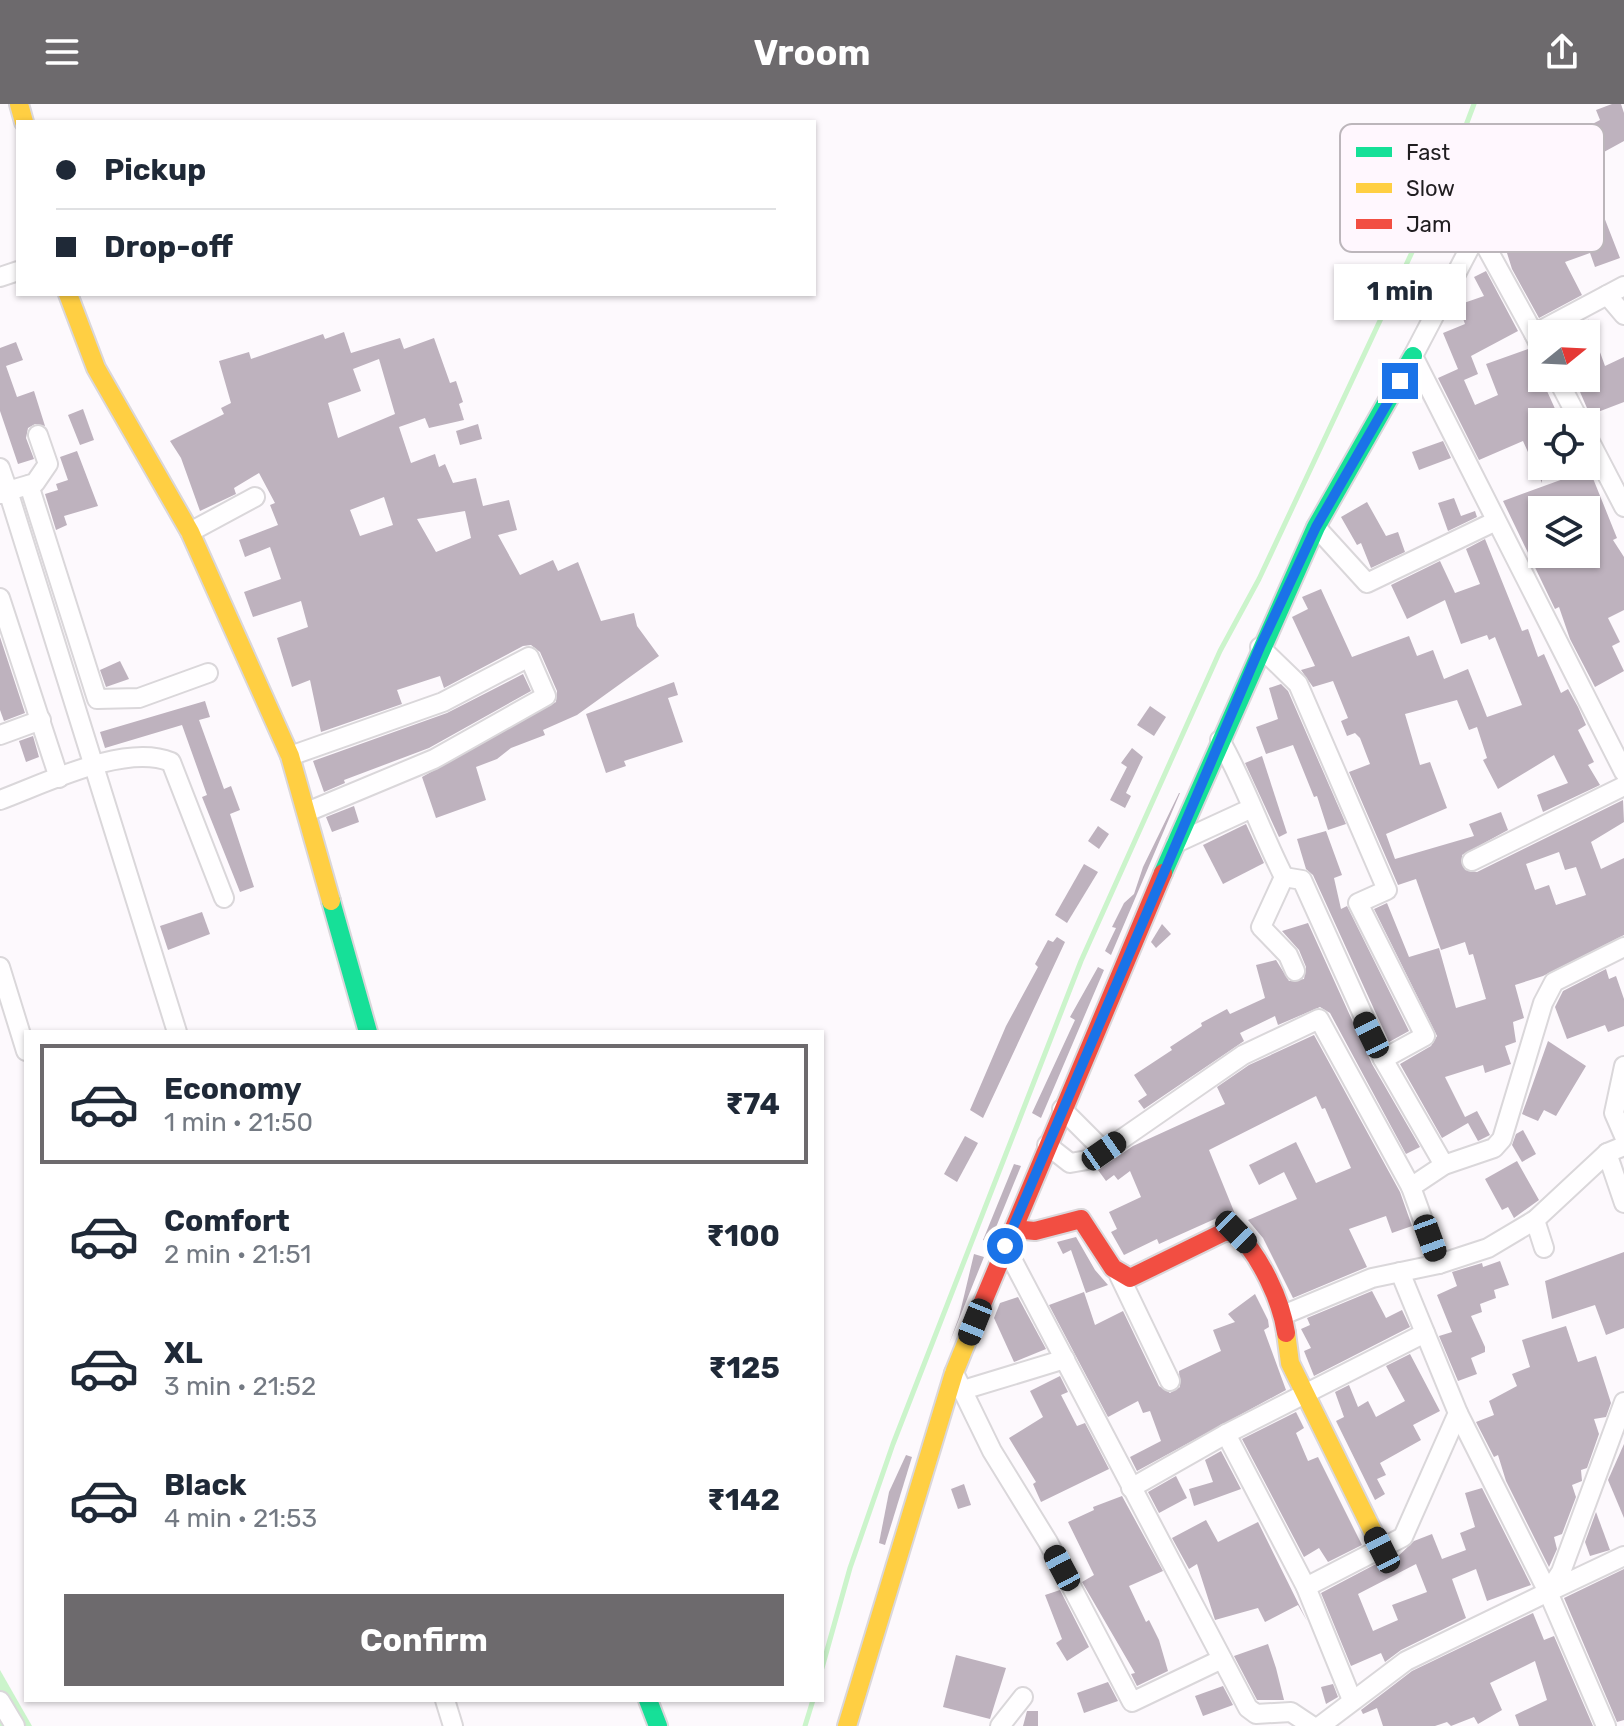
<!DOCTYPE html>
<meta charset="utf-8">
<style>
body{margin:0;font-family:Rubik,sans-serif;background:#f6f6f7;color:#1f2937;height:100vh;display:flex;flex-direction:column;font-size:30px;white-space:nowrap}
*{box-sizing:border-box;margin:0}
p{font-size:26px;color:#747a83}
.icon{flex:none;width:44px;height:44px;fill:none;stroke:currentColor;stroke-width:2;stroke-linecap:round;stroke-linejoin:round}
.map{position:relative;flex:1;overflow:hidden}
.panel{position:absolute;left:24px;top:926px;width:800px;height:672px;display:flex;flex-direction:column;background:#fff;border-radius:0px;box-shadow:0 2px 6px #0004}
.panel>*{flex:none}
.top-card{position:absolute;left:16px;top:16px;width:800px;height:176px;border-radius:0px;box-shadow:0 2px 6px #0004;display:grid;align-content:center;height:176px;padding:0 40px;background:#fff}
.needle{width:52px;rotate:72deg}
.controls{position:absolute;left:1528px;top:216px;display:grid;gap:16px}
.controls a{display:grid;place-items:center;width:72px;height:72px;border-radius:0px;background:#fff;box-shadow:0 2px 6px #0004;font-size:40px}
.end{position:absolute;width:36px;height:36px;margin:-18px;border:10px solid #1a73e8;background:#fff;box-shadow:0 0 0 4px #fff}
.from{border-radius:50%}
.bubble{position:absolute;height:56px;border-radius:0px;background:#fff;box-shadow:0 2px 6px #0004;font-size:26px;font-weight:700;line-height:56px;text-align:center}
.car{position:absolute;width:24px;height:48px;margin:-24px -12px;border-radius:10px;box-shadow:0 0 6px 2px #0007;background:linear-gradient(#222 24%,#8ab4d8 0 40%,#222 0 76%,#8ab4d8 0 86%,#222 0)}
.top-card b{display:flex;align-items:center;gap:28px;height:76px;font-size:30px}
.top-card b+b{border-top:2px solid #e0e1e3}
.top-card i{width:20px;height:20px;background:#1f2937}
ul{padding:14px 0 0;list-style:none}
li{display:flex;align-items:center;gap:24px;height:120px;margin:0 16px 12px;padding:0 24px;border:4px solid transparent;border-radius:0px}
li div{flex:1}
li b{display:block;font-size:30px}
li em{font-style:normal;font-weight:700}
li.active{border-color:#6d6a6d}
li>.icon{width:72px;height:72px;stroke-width:1.5}
.action{display:flex;gap:16px;margin-top:auto;padding:16px 40px}
.action a{flex:1;height:92px;border-radius:0px;background:#6d6a6d;color:#fff;font-size:32px;font-weight:700;line-height:92px;text-align:center}
header{display:flex;justify-content:space-between;align-items:center;height:104px;padding:0 40px;background:#6d6a6d;color:#fff;font-size:36px;font-weight:700}
.map>svg:first-child{display:block}
.water{fill:#cbf4cb}
.lines{fill:none;stroke-linecap:round;stroke-linejoin:round}
.stream{stroke:#cbf4cb;stroke-width:5}
.building{fill:#beb2be;fill-rule:evenodd}
.street-casing{stroke:#dad7da;stroke-width:22}
.fast-casing{stroke:#dad7da;stroke-width:22}
.slow-casing{stroke:#dad7da;stroke-width:22}
.jam-casing{stroke:#dad7da;stroke-width:22}
.street{stroke:#fffeff;stroke-width:18}
.fast{stroke:#16e098;stroke-width:18}
.slow{stroke:#ffcf43;stroke-width:18}
.jam{stroke:#f24e42;stroke-width:18}
.route{stroke:#1a73e8;stroke-width:10}
.key{fill:#fff7fe;stroke:#bcb6bb;stroke-width:2}
.key-label{font-size:22px;fill:#201d20}
</style>
<header><svg class="icon" aria-label="menu" viewBox="0 0 24 24"><path d="M4 6h16M4 12h16M4 18h16"/></svg>Vroom<svg class="icon" aria-label="share" viewBox="0 0 24 24"><path d="M12 15V3M7 8l5-5 5 5M5 13v7h14v-7"/></svg></header>
<div class="map">
<svg width="1624" height="1622" viewBox="0 0 1624 1622">
<rect width="100%" height="100%" fill="#fdf9fd"/>
<!-- water -->
<polygon class="water" points="0,1566 32,1622 0,1622"/>
<g class="lines">
<!-- stream -->
<g class="stream">
<polyline points="822,1564 850,1464 893,1340 1081,857 1220,547 1259,475 1443,82 1474,0"/>
<polyline points="805,1622 813,1596"/>
</g>
</g>
<!-- building -->
<g class="building">
<polygon points="1612,0 1621,0 1624,9 1624,37 1593,54 1579,27 1600,16 1596,6"/>
<polygon points="1597,95 1620,154 1595,163 1590,149 1565,158 1582,191 1539,214 1512,165 1502,133"/>
<polygon points="1486,167 1518,227 1471,252 1478,270 1464,276 1475,301 1498,291 1486,260 1528,245 1561,318 1548,318 1542,307 1542,379 1523,337 1479,356 1438,274 1458,265 1443,229 1465,220 1458,201 1484,192 1474,173"/>
<polygon points="1588,215 1605,262 1624,253 1624,298 1590,311 1574,274 1586,274"/>
<path d="M344,228L351,249L400,234L404,245L434,234L450,279L456,277L463,298L459,300L464,316L429,324L425,314L399,323L411,359L435,350L439,363L445,360L453,379L476,374L483,402L509,396L517,426L498,431L520,471L553,456L558,467L578,458L601,517L634,509L637,522L659,552L577,611L543,626L545,631L511,644L497,655L476,663L486,696L436,714L422,673L556,598L557,587L540,548L531,541L523,542L444,584L440,572L397,586L402,600L321,628L310,576L292,583L277,534L308,523L301,497L253,513L244,488L281,475L270,443L245,453L239,436L278,421L270,401L275,399L259,369L234,384L236,390L200,407L181,354L170,337L224,310L221,304L231,299L219,257L249,248L251,255L323,230L325,235ZM379,255L395,310L338,334L328,299L361,287L353,265ZM384,393L393,421L360,432L350,406ZM465,407L471,434L436,448L417,415Z"/>
<polygon points="16,238 23,256 6,262 17,293 34,287 45,322 35,320 28,324 26,334 34,355 18,360 0,307 0,244"/>
<polygon points="83,305 94,336 80,341 68,311"/>
<polygon points="478,320 482,335 460,341 456,327"/>
<polygon points="1443,337 1451,354 1419,366 1412,348"/>
<polygon points="77,347 98,402 64,412 67,421 56,426 45,390 58,386 56,380 68,376 60,353"/>
<path d="M1572,362H1588L1617,434L1613,436L1624,453V506L1608,514L1620,538L1612,542L1624,567L1595,583L1570,535L1559,503L1555,505L1503,397L1577,370ZM1542,406H1586V450H1542Z"/>
<polygon points="1454,394 1461,412 1475,407 1477,413 1448,427 1438,399"/>
<polygon points="1367,398 1386,432 1398,428 1405,448 1371,464 1361,439 1357,441 1341,413"/>
<path d="M1485,435L1522,527L1528,525L1538,553L1544,550L1561,589L1568,585L1578,603L1586,621L1578,626L1594,658L1588,661L1600,681L1543,708L1537,691L1568,679L1554,651L1498,685L1483,656L1487,654L1477,623L1469,626L1457,596L1405,610L1420,661L1430,658L1447,704L1386,730L1395,755L1474,732L1469,720L1501,708L1508,726L1462,751L1465,766L1477,768L1623,696L1624,718L1591,738L1601,765L1624,754V831L1543,872L1515,881L1524,914L1513,918L1516,938L1505,942L1511,960L1485,969L1483,961L1445,973L1465,1013L1477,1007L1490,1031L1478,1037L1468,1019L1442,1034L1400,960L1431,942L1437,932L1374,805L1387,799L1409,853L1439,844L1456,904L1486,895L1473,850L1469,851L1465,838L1441,846L1416,775L1398,781L1349,668L1370,660L1360,634L1355,629L1347,632L1341,617L1348,614L1333,577L1313,583L1301,566L1315,562L1292,513L1308,505L1302,493L1321,485L1352,553L1409,532L1417,552L1433,546L1444,575L1468,565L1487,613L1522,601L1495,533L1489,536L1487,531L1461,540L1445,496L1407,515L1391,481L1440,457L1455,489L1480,480L1466,445ZM1559,748L1565,766L1576,763L1586,791L1556,801L1549,781L1535,786L1526,760Z"/>
<polygon points="0,533 25,609 4,617 0,606"/>
<polygon points="120,557 129,575 106,583 100,566"/>
<polygon points="523,570 531,587 429,644 344,676 345,679 324,688 313,657 447,609"/>
<polygon points="674,578 678,591 668,594 683,638 624,657 626,662 606,669 586,610"/>
<polygon points="1281,580 1288,587 1346,720 1328,726 1317,692 1314,693 1293,641 1266,650 1256,623 1278,615 1269,584"/>
<polygon points="205,597 210,613 199,616 224,685 231,682 240,706 230,710 254,783 240,788 202,693 207,691 182,621 105,644 100,628"/>
<polygon points="1150,602 1166,613 1154,632 1137,621"/>
<polygon points="33,632 39,653 26,658 19,637"/>
<polygon points="1132,644 1143,653 1126,689 1131,692 1125,704 1110,696 1127,663 1121,659"/>
<polygon points="1262,652 1287,729 1279,733 1245,659"/>
<polygon points="1179,689 1180,689 1111,851 1105,847 1116,824 1112,823 1124,799 1134,790 1143,763"/>
<polygon points="354,702 359,718 332,728 326,713"/>
<polygon points="1246,720 1264,759 1223,780 1203,741"/>
<polygon points="1098,722 1109,730 1099,745 1088,737"/>
<polygon points="1326,727 1342,771 1334,774 1341,805 1347,802 1409,927 1389,938 1313,771 1306,765 1297,735"/>
<polygon points="1084,760 1098,768 1067,819 1055,811"/>
<polygon points="202,808 210,830 168,846 160,822"/>
<polygon points="1308,819 1372,960 1420,1043 1406,1050 1330,909 1320,903 1278,921 1275,912 1240,929 1244,937 1144,1005 1138,997 1147,991 1134,971 1172,946 1170,943 1202,922 1201,919 1227,905 1230,910 1265,894 1256,861 1276,856 1289,877 1304,875 1306,863 1299,846 1282,827"/>
<polygon points="1162,820 1171,830 1156,844 1151,838"/>
<polygon points="1057,833 1065,838 983,1014 970,1006 1006,922 1038,863 1035,860 1048,836 1053,838"/>
<polygon points="1098,863 1104,866 1041,1014 1032,1009 1075,916 1070,913"/>
<polygon points="1606,865 1609,875 1616,872 1624,895 1624,922 1608,928 1605,921 1567,935 1555,903 1563,887"/>
<polygon points="1314,931 1400,1088 1412,1122 1392,1129 1386,1112 1349,1125 1367,1163 1293,1194 1263,1134 1248,1116 1297,1095 1284,1068 1259,1081 1249,1061 1296,1038 1316,1079 1351,1064 1325,1004 1322,1005 1316,992 1209,1046 1235,1110 1217,1114 1159,1140 1157,1135 1124,1151 1111,1128 1117,1125 1109,1108 1141,1093 1130,1067 1118,1076 1114,1071 1106,1077 1098,1066 1133,1042 1225,1000 1217,983 1249,961"/>
<polygon points="1548,937 1586,962 1556,1012 1544,1006 1538,1017 1522,1010"/>
<polygon points="1523,1026 1536,1050 1522,1058 1512,1041 1516,1030"/>
<polygon points="965,1032 978,1039 957,1078 944,1070"/>
<polygon points="1517,1057 1539,1096 1514,1114 1508,1103 1502,1106 1485,1075"/>
<polygon points="1014,1060 1021,1062 990,1138 983,1136"/>
<polygon points="1076,1133 1095,1166 1108,1181 1086,1189 1071,1146 1063,1150 1057,1138"/>
<polygon points="1624,1148 1624,1224 1606,1231 1595,1201 1552,1215 1545,1177"/>
<polygon points="974,1150 984,1153 949,1240 959,1213"/>
<polygon points="1500,1157 1509,1181 1494,1186 1496,1194 1480,1200 1482,1208 1471,1212 1485,1243 1485,1248 1471,1254 1477,1270 1458,1277 1439,1232 1452,1228 1437,1191 1457,1182 1452,1168 1482,1159 1483,1163"/>
<polygon points="1372,1187 1386,1214 1402,1206 1410,1223 1314,1272 1304,1247 1311,1244 1301,1225 1310,1221 1307,1214"/>
<polygon points="1084,1188 1095,1221 1123,1207 1159,1282 1170,1289 1180,1283 1179,1267 1221,1247 1213,1226 1235,1218 1228,1210 1255,1190 1268,1216 1269,1223 1264,1226 1286,1286 1137,1367 1130,1353 1161,1337 1150,1307 1143,1309 1138,1297 1108,1313 1049,1201"/>
<polygon points="1018,1193 1046,1245 1014,1258 994,1214 1000,1199"/>
<polygon points="1566,1222 1578,1258 1596,1252 1611,1299 1606,1313 1594,1315 1599,1330 1587,1364 1581,1366 1582,1377 1572,1381 1576,1393 1562,1430 1554,1433 1557,1445 1549,1463 1506,1377 1498,1351 1494,1353 1476,1318 1494,1311 1489,1297 1517,1282 1512,1270 1530,1263 1522,1236"/>
<polygon points="1410,1250 1440,1307 1413,1321 1421,1336 1380,1359 1386,1371 1377,1375 1385,1390 1375,1396 1336,1317 1344,1313 1335,1288 1349,1281 1358,1303 1368,1297 1376,1313 1405,1297 1386,1262"/>
<polygon points="1060,1272 1068,1288 1061,1291 1077,1322 1085,1319 1109,1365 1041,1398 1033,1380 1036,1378 1009,1334 1043,1313 1030,1287"/>
<polygon points="1296,1308 1304,1324 1296,1329 1308,1357 1318,1353 1362,1441 1328,1458 1319,1444 1304,1453 1242,1335"/>
<polygon points="1624,1340 1624,1414 1608,1376"/>
<polygon points="1221,1347 1241,1385 1194,1402 1189,1385 1213,1378 1205,1356"/>
<polygon points="906,1351 912,1353 885,1441 879,1439 889,1388"/>
<polygon points="1176,1372 1187,1394 1159,1409 1148,1388"/>
<polygon points="964,1380 971,1401 958,1405 951,1385"/>
<path d="M1482,1384L1531,1481L1487,1497L1476,1465L1452,1475L1466,1514L1401,1546L1385,1558L1381,1549L1351,1562L1321,1489L1376,1460H1390L1414,1437L1432,1430L1442,1455L1466,1446L1460,1429L1475,1423L1465,1389ZM1416,1460L1427,1488L1392,1501L1398,1516L1373,1527L1358,1490Z"/>
<polygon points="1122,1392 1163,1467 1129,1482 1146,1518 1149,1516 1159,1536 1168,1567 1137,1582 1131,1570 1135,1569 1082,1478 1094,1471 1068,1418 1094,1406 1093,1403"/>
<polygon points="1596,1408 1610,1446 1590,1452 1585,1438"/>
<polygon points="1206,1416 1218,1438 1258,1418 1307,1517 1298,1501 1265,1518 1258,1504 1215,1516 1197,1460 1189,1465 1172,1434"/>
<polygon points="1624,1465 1624,1616 1617,1618 1564,1494"/>
<polygon points="1060,1486 1089,1543 1067,1557 1056,1539 1062,1535 1045,1491"/>
<polygon points="1533,1509 1544,1536 1554,1532 1593,1622 1519,1622 1515,1611 1547,1596 1535,1557 1490,1579 1502,1606 1478,1620 1474,1613 1451,1622 1447,1618 1435,1622 1383,1622 1377,1604 1363,1610 1361,1606 1412,1567"/>
<polygon points="1268,1540 1276,1564 1284,1596 1257,1596 1234,1552"/>
<polygon points="956,1551 1006,1564 990,1615 943,1603"/>
<polygon points="1108,1578 1118,1597 1084,1609 1077,1589"/>
<polygon points="1333,1580 1338,1593 1326,1600 1321,1583"/>
<polygon points="1223,1582 1233,1601 1203,1612 1195,1592"/>
<polygon points="1027,1607 1038,1607 1038,1622 1023,1622"/>
</g>
<g class="lines">
<!-- street casing -->
<g class="street-casing">
<g id="street">
<polyline points="1521,31 1478,128 1413,252 1624,668"/>
<polyline points="1478,128 1534,230"/>
<polyline points="0,173 18,167"/>
<polyline points="1607,191 1624,211"/>
<polyline points="1542,246 1534,230 1624,182"/>
<polyline points="1557,274 1580,318"/>
<polyline points="1586,330 1624,403"/>
<polyline points="0,364 8,387 35,379 48,360 38,331"/>
<polyline points="29,381 97,595 139,594 208,569"/>
<polyline points="0,390 8,387 177,928"/>
<polyline points="1316,423 1367,479 1496,417"/>
<polyline points="190,428 255,393"/>
<polyline points="0,494 59,674"/>
<polyline points="1260,543 1298,580 1387,786 1358,799 1425,932 1383,955"/>
<polyline points="0,631 41,616"/>
<path d="M1220,636C1245,680 1261,728 1284,773L1302,776L1383,955L1444,1061"/>
<polyline points="290,652 443,598 529,553 546,592 434,655 307,708"/>
<path d="M0,696C46,679 125,639 171,658L224,794"/>
<polyline points="1176,739 1252,704"/>
<polyline points="1472,757 1624,682"/>
<polyline points="1284,773 1261,823 1288,851 1295,867"/>
<polyline points="0,863 26,947"/>
<polyline points="1624,962 1614,1009 1624,1032"/>
<polyline points="1062,1005 1104,1047"/>
<polyline points="1047,1041 1070,1059 1093,1055 1243,951 1319,915 1411,1083 1439,1160"/>
<polyline points="1607,1049 1624,1099"/>
<polyline points="1411,1083 1444,1061 1494,1044 1502,1035 1543,899 1554,878 1624,843"/>
<polyline points="1535,1116 1544,1144"/>
<polyline points="1005,1142 1248,1604 1256,1610 1291,1608 1312,1622"/>
<polyline points="1119,1171 1170,1277"/>
<polyline points="1283,1211 1372,1174 1439,1160 1488,1144 1535,1116 1607,1049 1624,1042"/>
<polyline points="954,1269 992,1347 1048,1438 1132,1598 1222,1555"/>
<polyline points="963,1286 1065,1255"/>
<polyline points="1624,1298 1561,1468 1548,1488 1624,1452"/>
<polyline points="1458,1309 1548,1488"/>
<polyline points="1226,1330 1306,1483 1352,1596"/>
<polyline points="1131,1384 1226,1330 1425,1229"/>
<polyline points="1306,1483 1403,1433 1458,1309 1400,1168"/>
<polyline points="445,1596 453,1622"/>
<polyline points="0,1597 15,1622"/>
<polyline points="1000,1622 1023,1593"/>
<polyline points="1320,1622 1406,1557 1548,1488 1606,1622"/>
</g>
</g>
<!-- fast casing -->
<g class="fast-casing">
<g id="fast">
<polyline points="1163,769 1316,423 1413,252"/>
<polyline points="331,797 368,928"/>
<polyline points="648,1596 658,1622"/>
</g>
</g>
<!-- slow casing -->
<g class="slow-casing">
<g id="slow">
<polyline points="19,0 24,18"/>
<polyline points="68,190 96,264 190,428 290,652 331,797"/>
<polyline points="1286,1229 1290,1259 1382,1446"/>
<polyline points="847,1622 954,1269 977,1212"/>
</g>
</g>
<!-- jam casing -->
<g class="jam-casing">
<g id="jam">
<path d="M1014,1125L1035,1127L1081,1115L1113,1164L1130,1174L1224,1128H1236C1260,1152 1281,1195 1286,1229"/>
<polyline points="977,1212 1163,769"/>
</g>
</g>
<!-- street -->
<use href="#street" class="street"/>
<!-- fast -->
<use href="#fast" class="fast"/>
<!-- slow -->
<use href="#slow" class="slow"/>
<!-- jam -->
<use href="#jam" class="jam"/>
</g>
<g class="lines">
<!-- route -->
<polyline class="route" points="1005,1142 1260,543 1316,423 1400,277"/>
</g>
<!-- legend -->
<rect x="1340" y="20" width="264" height="128" rx="12" class="key"/>
<rect x="1356" y="43" width="36" height="10" fill="#16e098"/>
<rect x="1356" y="79" width="36" height="10" fill="#ffcf43"/>
<rect x="1356" y="115" width="36" height="10" fill="#f24e42"/>
<g class="key-label">
<text x="1406" y="56">Fast</text>
<text x="1406" y="92">Slow</text>
<text x="1406" y="128">Jam</text>
</g>
</svg>
<div class="controls">
<a><svg class="needle" viewBox="-14 -14 28 28"><path d="M0-13l5 13h-10z" fill="#e53935"/><path d="M0 13l5-13h-10z" fill="#747a83"/></svg></a>
<a><svg class="icon" aria-label="locate" viewBox="0 0 24 24"><circle cx="12" cy="12" r="6"/><path d="M12 2v4M12 18v4M2 12h4M18 12h4"/></svg></a>
<a><svg class="icon" aria-label="layers" viewBox="0 0 24 24"><path d="M12 4l9 5-9 5-9-5zM3 14l9 5 9-5"/></svg></a>
</div>
<i class="end from" style="left:1005px;top:1142px"></i>
<i class="end" style="left:1400px;top:277px"></i>
<div class="bubble" style="left:1334px;top:160px;width:132px">1 min</div>
<i class="car" style="left:1371px;top:931px;rotate:334deg"></i>
<i class="car" style="left:1104px;top:1047px;rotate:55deg"></i>
<i class="car" style="left:1236px;top:1128px;rotate:136deg"></i>
<i class="car" style="left:1430px;top:1134px;rotate:160deg"></i>
<i class="car" style="left:975px;top:1218px;rotate:202deg"></i>
<i class="car" style="left:1382px;top:1446px;rotate:333deg"></i>
<i class="car" style="left:1062px;top:1464px;rotate:332deg"></i>
<div class="top-card">
<b><i class="from"></i>Pickup</b>
<b><i></i>Drop-off</b>
</div>
<section class="panel">
<ul>
<li class="active"><svg class="icon" aria-label="car" viewBox="0 0 24 24"><path d="M5 17H2v-5l4-1 3-4h7l3 4 3 1v5h-3M9 17h6M6 11h13"/><circle cx="7" cy="17" r="2"/><circle cx="17" cy="17" r="2"/></svg><div><b>Economy</b><p>1 min · 21:50</p></div><em>₹74</em></li>
<li><svg class="icon" aria-label="car" viewBox="0 0 24 24"><path d="M5 17H2v-5l4-1 3-4h7l3 4 3 1v5h-3M9 17h6M6 11h13"/><circle cx="7" cy="17" r="2"/><circle cx="17" cy="17" r="2"/></svg><div><b>Comfort</b><p>2 min · 21:51</p></div><em>₹100</em></li>
<li><svg class="icon" aria-label="car" viewBox="0 0 24 24"><path d="M5 17H2v-5l4-1 3-4h7l3 4 3 1v5h-3M9 17h6M6 11h13"/><circle cx="7" cy="17" r="2"/><circle cx="17" cy="17" r="2"/></svg><div><b>XL</b><p>3 min · 21:52</p></div><em>₹125</em></li>
<li><svg class="icon" aria-label="car" viewBox="0 0 24 24"><path d="M5 17H2v-5l4-1 3-4h7l3 4 3 1v5h-3M9 17h6M6 11h13"/><circle cx="7" cy="17" r="2"/><circle cx="17" cy="17" r="2"/></svg><div><b>Black</b><p>4 min · 21:53</p></div><em>₹142</em></li>
</ul>
<div class="action"><a>Confirm</a></div>
</section>
</div>
